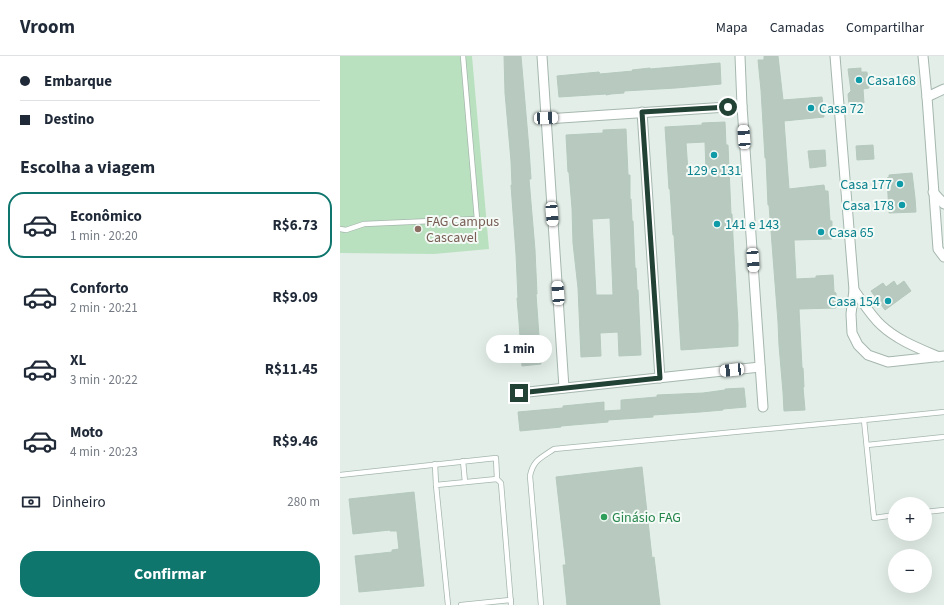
<!DOCTYPE html>
<html lang="pt">
<meta charset="utf-8">
<style>
body{margin:0;font-family:"Source Sans 3",sans-serif;background:#f2f2f3;color:#1f2937;height:100vh;display:flex;flex-direction:column;font-size:15px;white-space:nowrap}
*{box-sizing:border-box;margin:0}
p{font-size:13px;color:#747a83}
.icon{flex:none;width:22px;height:22px;fill:none;stroke:currentColor;stroke-width:2;stroke-linecap:round;stroke-linejoin:round}
.map{position:relative;flex:1;overflow:hidden}
.sheet{display:flex;flex-direction:column;background:#fff;width:340px}
.sheet>*{flex:none}
.top-card{display:grid;align-content:center;height:88px;padding:0 20px;background:#fff}
.fabs{position:absolute;left:548px;top:441px;display:grid;gap:8px}
.fabs a{display:grid;place-items:center;width:44px;height:44px;border-radius:50%;background:#fff;box-shadow:0 4px 16px #0002;font-size:20px}
.end{position:absolute;width:18px;height:18px;margin:-9px;border:5px solid #214234;background:#fff;box-shadow:0 0 0 2px #fff}
.from{border-radius:50%}
.bubble{position:absolute;height:28px;border-radius:14px;background:#fff;box-shadow:0 4px 16px #0002;font-size:13px;font-weight:700;line-height:28px;text-align:center}
.car{position:absolute;width:12px;height:24px;margin:-12px -6px;border-radius:5px;box-shadow:0 0 3px 1px #0007;background:linear-gradient(#fff 24%,#345 0 40%,#fff 0 76%,#345 0 86%,#fff 0)}
.top-card b{display:flex;align-items:center;gap:14px;height:38px;font-size:15px}
.top-card b+b{border-top:1px solid #e0e1e3}
.top-card i{width:10px;height:10px;background:#1f2937}
ul{padding:0;list-style:none}
li{display:flex;align-items:center;gap:12px;height:66px;margin:0 8px 6px;padding:0 12px;border:2px solid transparent;border-radius:16px}
li div{flex:1}
li b{display:block;font-size:15px}
li em{font-style:normal;font-weight:700}
li.selected{border-color:#0f766e}
li>.icon{width:36px;height:36px;stroke-width:1.5}
h2{padding:0 20px;font-size:18px;line-height:48px}
.pay{display:flex;align-items:center;gap:10px;height:44px;padding:0 20px;font-size:15px}
.pay p{margin-inline-start:auto}
.action{display:flex;gap:8px;margin-top:auto;padding:8px 20px}
.action a{flex:1;height:46px;border-radius:16px;background:#0f766e;color:#fff;font-size:16px;font-weight:700;line-height:46px;text-align:center}
header{display:flex;align-items:center;gap:24px;box-sizing:border-box;height:56px;padding:0 20px;background:#fff;border-bottom:1px solid #e0e1e3}
header strong{font-size:19px}
nav{display:flex;gap:22px;margin-inline-start:auto;font-size:14px}
main{display:flex;flex:1;min-height:0}
.map>svg:first-child{display:block}
.green{fill:#bae1bf}
.building{fill:#b8c9c0;stroke:#b5c9be;fill-rule:evenodd}
.lines{fill:none;stroke-linecap:round;stroke-linejoin:round}
.service-casing{stroke:#a5b7ae;stroke-width:6}
.minor-casing{stroke:#a5b7ae;stroke-width:11}
.service{stroke:#fff;stroke-width:4.5}
.minor{stroke:#fff;stroke-width:9}
.route{stroke:#214234;stroke-width:5}
.culture-dot{fill:#0f9aa8;stroke:#f4faf6;stroke-width:1.5}
.education-dot{fill:#8d6e63;stroke:#f4faf6;stroke-width:1.5}
.leisure-dot{fill:#2e9e5b;stroke:#f4faf6;stroke-width:1.5}
.labels{text-anchor:middle;stroke-width:4;stroke-linejoin:round;paint-order:stroke}
.culture-label{font-size:14px;fill:#0d838f;stroke:#f4faf6;text-anchor:start}
.education-label{font-size:14px;fill:#785e54;stroke:#f4faf6;text-anchor:start}
.leisure-label{font-size:14px;fill:#27864d;stroke:#f4faf6;text-anchor:start}
</style>
<header>
<strong>Vroom</strong>
<nav><a>Mapa</a><a>Camadas</a><a>Compartilhar</a></nav>
</header>
<main>
<section class="sheet">
<div class="top-card">
<b><i class="from"></i>Embarque</b>
<b><i></i>Destino</b>
</div>
<h2>Escolha a viagem</h2>
<ul>
<li class="selected"><svg class="icon" aria-label="car" viewBox="0 0 24 24"><path d="M5 17H2v-5l4-1 3-4h7l3 4 3 1v5h-3M9 17h6M6 11h13"/><circle cx="7" cy="17" r="2"/><circle cx="17" cy="17" r="2"/></svg><div><b>Econômico</b><p>1 min · 20:20</p></div><em>R$6.73</em></li>
<li><svg class="icon" aria-label="car" viewBox="0 0 24 24"><path d="M5 17H2v-5l4-1 3-4h7l3 4 3 1v5h-3M9 17h6M6 11h13"/><circle cx="7" cy="17" r="2"/><circle cx="17" cy="17" r="2"/></svg><div><b>Conforto</b><p>2 min · 20:21</p></div><em>R$9.09</em></li>
<li><svg class="icon" aria-label="car" viewBox="0 0 24 24"><path d="M5 17H2v-5l4-1 3-4h7l3 4 3 1v5h-3M9 17h6M6 11h13"/><circle cx="7" cy="17" r="2"/><circle cx="17" cy="17" r="2"/></svg><div><b>XL</b><p>3 min · 20:22</p></div><em>R$11.45</em></li>
<li><svg class="icon" aria-label="car" viewBox="0 0 24 24"><path d="M5 17H2v-5l4-1 3-4h7l3 4 3 1v5h-3M9 17h6M6 11h13"/><circle cx="7" cy="17" r="2"/><circle cx="17" cy="17" r="2"/></svg><div><b>Moto</b><p>4 min · 20:23</p></div><em>R$9.46</em></li>
</ul>
<div class="pay"><svg class="icon" aria-label="cash" viewBox="0 0 24 24"><path d="M3 7h18v10H3z"/><circle cx="12" cy="12" r="2"/></svg>Dinheiro<p>280 m</p></div>
<div class="action"><a>Confirmar</a></div>
</section>
<div class="map">
<svg width="604" height="549" viewBox="0 0 604 549">
<rect width="100%" height="100%" fill="#e3eee8"/>
<!-- green -->
<polygon class="green" points="0,0 132,0 149,193 94,198 0,197"/>
<!-- building -->
<g class="building">
<polygon points="164,0 181,0 189,93 191,123 189,123 195,194 197,238 196,238 201,308 182,310 179,266 177,242 178,242 176,198 171,129 172,129 171,105 165,37"/>
<polygon points="424,0 438,0 443,44 482,41 484,61 444,65 449,133 484,129 485,135 488,135 490,165 492,165 492,183 454,184 456,223 476,222 476,220 493,219 494,236 496,237 496,252 459,253 462,312 463,312 464,331 463,331 465,354 444,355 443,336 439,289 438,266 429,149 428,149 426,102 425,102 421,34 418,4 424,4"/>
<polygon points="380,7 381,28 336,32 284,35 284,37 271,38 266,39 266,38 219,41 217,20 259,16 260,18 293,15 292,14 310,12 310,13"/>
<polygon points="521,12 521,16 527,16 529,32 523,33 524,47 509,49 508,38 511,35 508,13"/>
<path d="M385,66L386,89H388L391,158H392L393,181L398,268V290L341,294L334,179H333L330,133H329L325,71L362,69V67ZM365,86L366,115L348,116L346,87Z"/>
<path d="M286,73L288,119H290V143H291L292,165H293L295,212H296L297,234H298L301,299L279,300L278,276L260,277L261,300L241,301L238,232L233,187L232,152L229,116H228L226,79L263,77V74ZM270,162L273,239H256L252,163Z"/>
<polygon points="533,89 534,103 517,104 516,90"/>
<polygon points="485,94 486,110 470,112 468,95"/>
<polygon points="572,117 575,142 576,156 549,157 547,122 549,121 549,119"/>
<polygon points="554,225 557,230 564,225 571,235 545,254 531,235 543,227 546,231"/>
<polygon points="404,332 406,351 383,353 383,354 360,356 313,359 313,361 268,364 268,366 221,370 221,371 180,375 178,356 223,352 223,350 264,346 264,355 281,354 281,344 282,344 317,341 317,339 363,337 385,334 385,333"/>
<polygon points="302,411 312,502 314,501 320,549 227,549 223,509 226,509 216,421"/>
<polygon points="74,436 84,530 19,536 15,500 52,496 52,494 59,493 57,475 50,475 50,474 13,478 9,443"/>
</g>
<g class="lines">
<!-- service casing -->
<g class="service-casing">
<g id="service">
<polyline points="0,173 6,174 24,168 137,163 123,0"/>
<polyline points="524,364 534,462 555,459"/>
<polyline points="527,389 604,381"/>
<polyline points="123,405 125,426"/>
<polyline points="95,408 96,429"/>
<polyline points="0,419 156,402 157,423"/>
<polyline points="585,456 604,454"/>
<polyline points="108,549 96,429 157,423 161,427 171,549"/>
<polyline points="121,549 171,544"/>
<path d="M201,549L190,420C193,404 201,402 214,393L524,364L604,356"/>
</g>
</g>
<!-- minor casing -->
<g class="minor-casing">
<g id="minor">
<polyline points="202,0 224,332"/>
<polyline points="400,0 402,50 423,351"/>
<polyline points="495,0 514,234 511,258 512,277 518,289 528,299 548,306 604,300"/>
<polyline points="583,0 587,41 598,193 604,201"/>
<polyline points="587,41 604,33"/>
<polyline points="302,56 320,322"/>
<polyline points="206,63 402,50"/>
<polyline points="593,136 604,148"/>
<path d="M514,234C522,245 531,260 541,269C557,284 578,292 599,301"/>
<polyline points="179,337 420,311"/>
</g>
</g>
<!-- service -->
<use href="#service" class="service"/>
<!-- minor -->
<use href="#minor" class="minor"/>
</g>
<g class="lines">
<!-- route -->
<polyline class="route" points="179,337 320,322 302,56 388,51"/>
</g>
<!-- markers -->
<g class="culture-dot">
<circle cx="519" cy="24" r="4"/>
<circle cx="471" cy="52" r="4"/>
<circle cx="374" cy="99" r="4"/>
<circle cx="560" cy="128" r="4"/>
<circle cx="562" cy="149" r="4"/>
<circle cx="377" cy="168" r="4"/>
<circle cx="481" cy="176" r="4"/>
<circle cx="548" cy="245" r="4"/>
</g>
<circle class="education-dot" cx="78" cy="173" r="4"/>
<circle class="leisure-dot" cx="264" cy="461" r="4"/>
<g class="labels">
<!-- culture labels -->
<g class="culture-label">
<text x="527" y="29">Casa168</text>
<text x="479" y="57">Casa 72</text>
<text x="374" y="119" text-anchor="middle">129 e 131</text>
<text x="552" y="133" text-anchor="end">Casa 177</text>
<text x="554" y="154" text-anchor="end">Casa 178</text>
<text x="385" y="173">141 e 143</text>
<text x="489" y="181">Casa 65</text>
<text x="540" y="250" text-anchor="end">Casa 154</text>
</g>
<!-- education labels -->
<g class="education-label">
<text x="86" y="170">FAG Campus<tspan x="86" dy="16">Cascavel</tspan></text>
</g>
<!-- leisure labels -->
<g class="leisure-label">
<text x="272" y="466">Ginásio FAG</text>
</g>
</g>
</svg>
<div class="fabs">
<a>+</a>
<a>−</a>
</div>
<i class="end from" style="left:388px;top:51px"></i>
<i class="end" style="left:179px;top:337px"></i>
<div class="bubble" style="left:146px;top:279px;width:66px">1 min</div>
<i class="car" style="left:206px;top:62px;rotate:87deg"></i>
<i class="car" style="left:404px;top:81px;rotate:356deg"></i>
<i class="car" style="left:212px;top:158px;rotate:176deg"></i>
<i class="car" style="left:413px;top:204px;rotate:176deg"></i>
<i class="car" style="left:218px;top:237px;rotate:356deg"></i>
<i class="car" style="left:392px;top:314px;rotate:264deg"></i>
</div>
</main>
